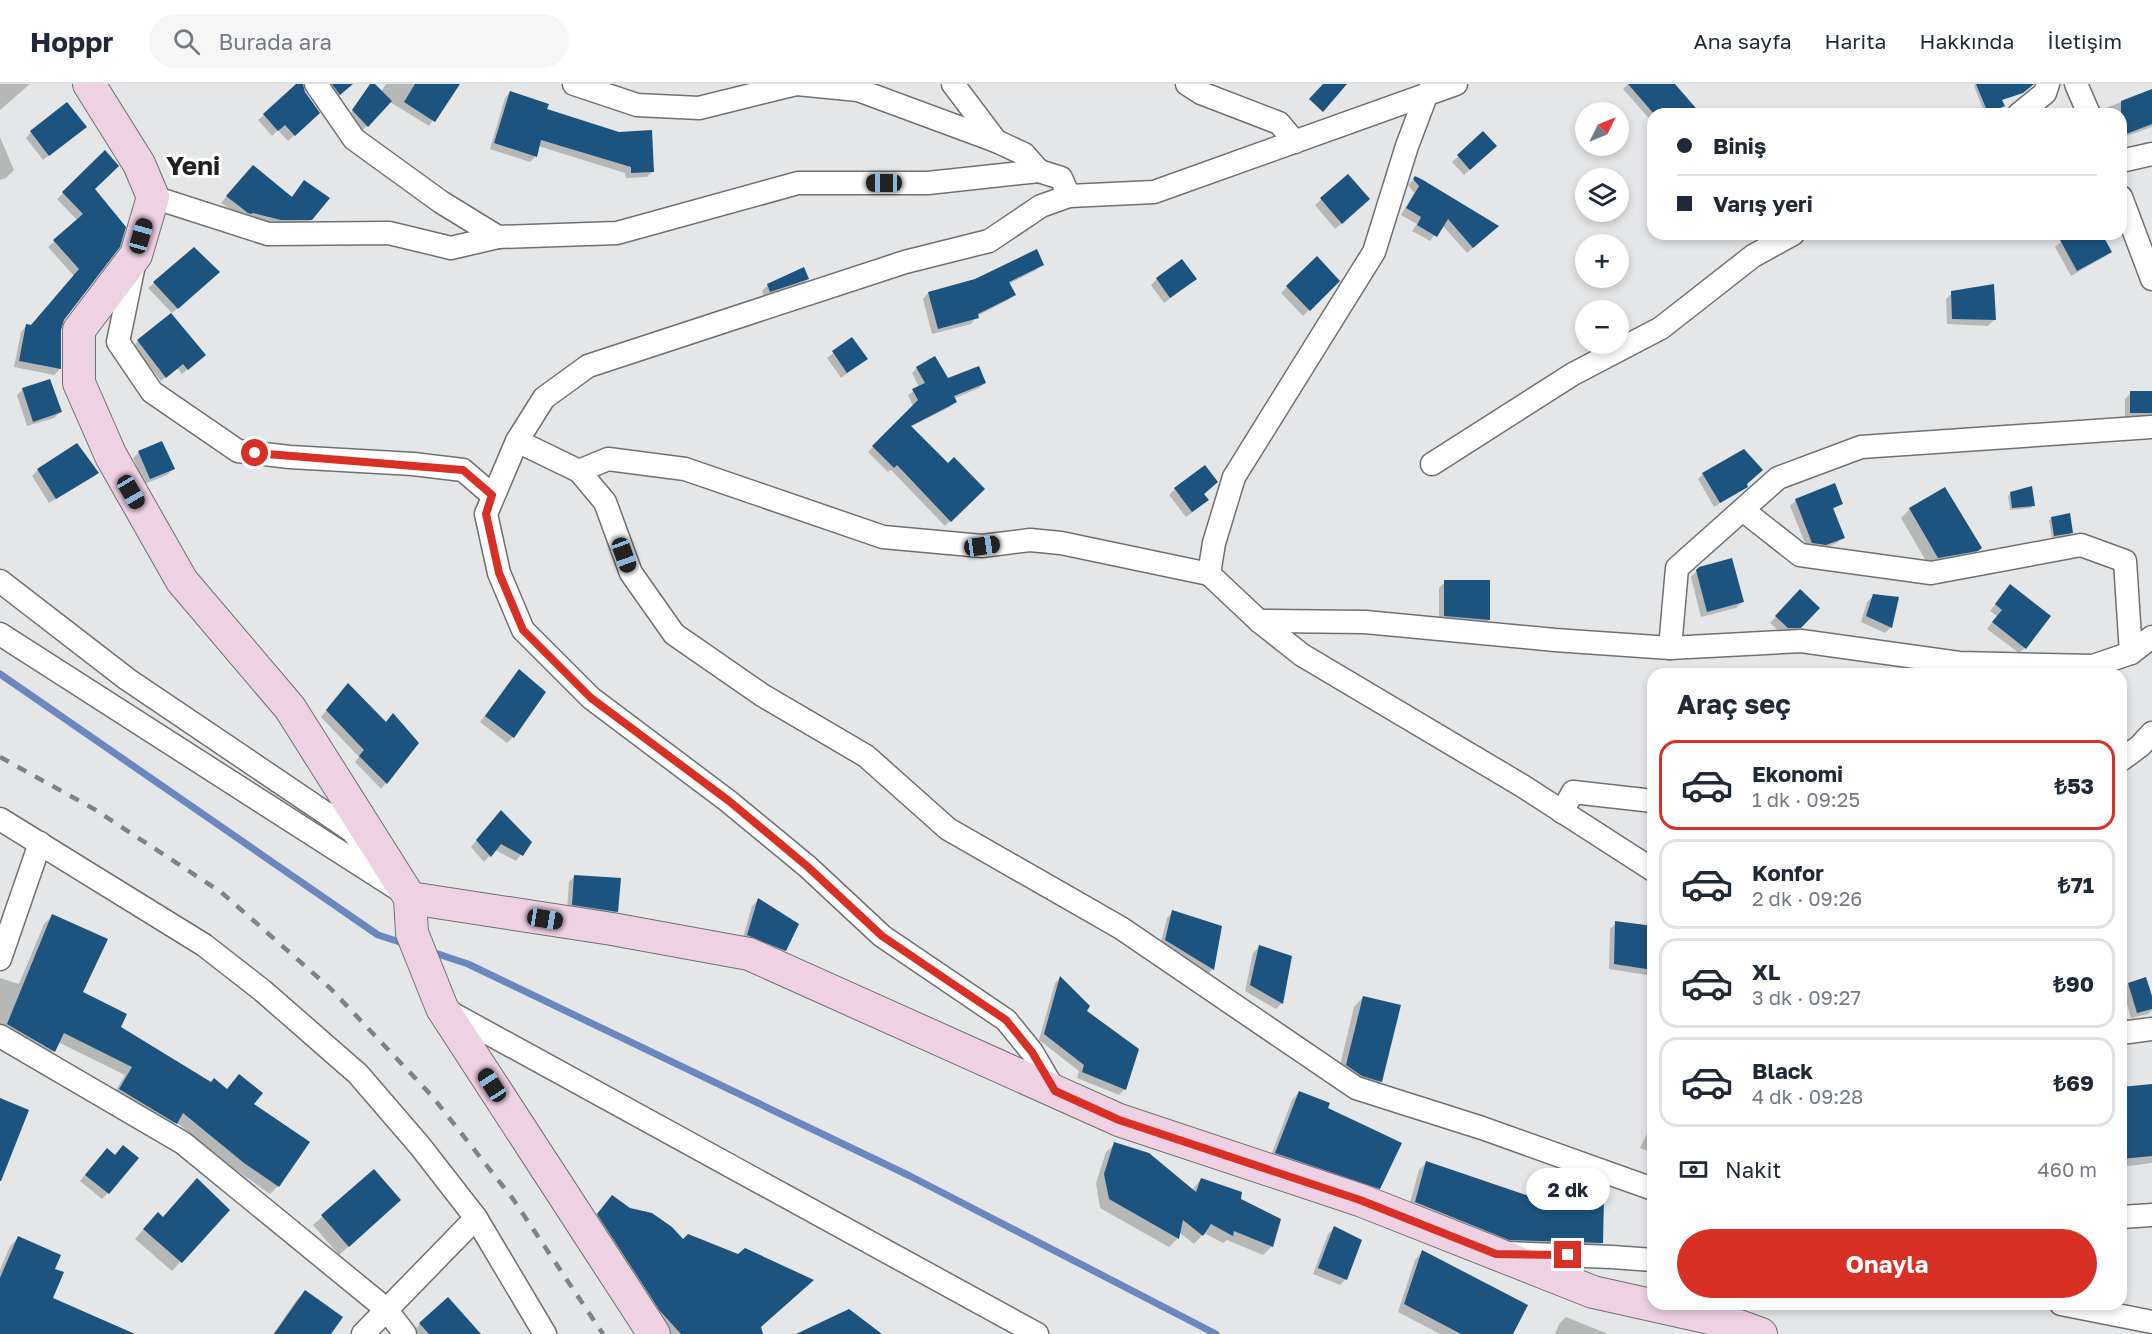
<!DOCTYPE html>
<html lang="tr">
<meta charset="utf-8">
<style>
body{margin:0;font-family:"Golos Text",sans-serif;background:#f6f6f7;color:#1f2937;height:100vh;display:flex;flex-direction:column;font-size:22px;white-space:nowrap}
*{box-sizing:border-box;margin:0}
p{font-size:20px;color:#747a83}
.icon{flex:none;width:33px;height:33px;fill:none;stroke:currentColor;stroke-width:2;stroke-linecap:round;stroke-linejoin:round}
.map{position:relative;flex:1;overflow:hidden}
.side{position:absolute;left:1647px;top:584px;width:480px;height:642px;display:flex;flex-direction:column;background:#fff;border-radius:18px;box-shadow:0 3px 9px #0003}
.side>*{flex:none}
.hud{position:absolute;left:1647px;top:24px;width:480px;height:132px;border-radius:18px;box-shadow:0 3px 9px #0003;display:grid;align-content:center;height:132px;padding:0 30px;background:#fff}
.needle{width:39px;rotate:47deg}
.fabs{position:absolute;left:1575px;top:18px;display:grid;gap:12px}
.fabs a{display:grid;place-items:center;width:54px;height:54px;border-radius:50%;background:#fff;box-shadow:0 3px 9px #0003;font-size:30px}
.end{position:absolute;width:27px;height:27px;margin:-14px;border:8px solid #d93025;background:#fff;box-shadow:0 0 0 3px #fff}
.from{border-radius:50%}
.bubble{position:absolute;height:42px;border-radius:21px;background:#fff;box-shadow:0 3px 9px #0003;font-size:20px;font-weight:700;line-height:42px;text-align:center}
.car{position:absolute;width:18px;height:36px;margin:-18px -9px;border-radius:8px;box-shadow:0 0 4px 2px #0007;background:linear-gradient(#222 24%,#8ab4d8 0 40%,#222 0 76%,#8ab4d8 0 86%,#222 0)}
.hud b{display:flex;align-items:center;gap:21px;height:57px;font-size:22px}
.hud b+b{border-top:2px solid #e0e1e3}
.hud i{width:15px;height:15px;background:#1f2937}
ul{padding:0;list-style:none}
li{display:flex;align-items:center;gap:18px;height:90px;margin:0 12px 9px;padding:0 18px;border:3px solid #e0e1e3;border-radius:18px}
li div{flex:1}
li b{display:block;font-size:22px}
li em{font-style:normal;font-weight:700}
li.selected{border-color:#d93025}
li>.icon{width:54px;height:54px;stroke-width:1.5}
h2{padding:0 30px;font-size:27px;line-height:72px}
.pay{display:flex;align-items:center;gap:15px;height:66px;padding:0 30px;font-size:22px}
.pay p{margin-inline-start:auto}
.button{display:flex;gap:12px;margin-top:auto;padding:12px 30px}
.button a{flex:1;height:69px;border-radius:36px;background:#d93025;color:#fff;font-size:24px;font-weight:700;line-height:69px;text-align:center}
header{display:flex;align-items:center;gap:36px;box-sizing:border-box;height:84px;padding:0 30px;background:#fff;border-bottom:2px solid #e0e1e3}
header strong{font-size:28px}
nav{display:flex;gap:33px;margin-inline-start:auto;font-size:21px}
.search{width:420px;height:54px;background:#f6f6f7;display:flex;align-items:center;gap:15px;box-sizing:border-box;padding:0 21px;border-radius:33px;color:#747a83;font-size:22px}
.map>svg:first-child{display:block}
.shadow{fill:#0003}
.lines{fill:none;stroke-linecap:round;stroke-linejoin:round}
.stream{stroke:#6b87bf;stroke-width:7}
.building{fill:#1d547f}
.street-casing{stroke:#6f7072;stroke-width:25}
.secondary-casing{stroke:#6f7072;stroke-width:34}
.street{stroke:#fff;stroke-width:22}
.secondary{stroke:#efd1e4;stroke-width:32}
.rail{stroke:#818283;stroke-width:4.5;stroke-dasharray:10 10;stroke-linecap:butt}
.route{stroke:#d93025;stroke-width:8}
.labels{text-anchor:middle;stroke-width:6;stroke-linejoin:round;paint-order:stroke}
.district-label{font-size:26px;font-weight:bold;fill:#202021;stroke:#fff}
</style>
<header>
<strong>Hoppr</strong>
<div class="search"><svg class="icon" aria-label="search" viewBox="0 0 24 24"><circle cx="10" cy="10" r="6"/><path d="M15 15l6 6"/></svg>Burada ara</div>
<nav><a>Ana sayfa</a><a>Harita</a><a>Hakkında</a><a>İletişim</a></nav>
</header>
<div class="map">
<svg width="2152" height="1250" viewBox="0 0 2152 1250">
<rect width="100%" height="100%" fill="#e4e6e7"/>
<!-- shadow -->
<g class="shadow">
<polygon points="0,0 30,0 0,26"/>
<polygon points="326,0 352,0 334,16"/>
<polygon points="372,0 381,8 386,0 458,0 429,42 390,18 361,48 348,33"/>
<polygon points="1628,0 1673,0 1692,30 1653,30 1653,39 1623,5"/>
<polygon points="1975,0 1994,0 2003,22 1985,30 1974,2"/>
<polygon points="510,8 546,26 653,87 647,93 626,94 625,89 538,62 535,73 530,78 490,65 505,14"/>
<polygon points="2149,8 2152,15 2152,43 2121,54 2121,30 2102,29 2108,23"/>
<polygon points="264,31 312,35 288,57 278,46 272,52 258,36"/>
<polygon points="31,48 79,48 43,76 26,54"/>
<polygon points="1483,49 1495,62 1464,91 1452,78"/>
<polygon points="0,53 14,86 6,94 0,96"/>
<polygon points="1587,62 1606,62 1601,71 1585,66"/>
<polygon points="105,69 93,105 124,143 63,235 60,246 60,285 54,291 14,283 21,248 26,242 30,243 74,192 48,163 78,137 57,115"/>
<polygon points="247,88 291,114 304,98 311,135 305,141 275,142 244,135 221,119"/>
<polygon points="1348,92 1363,121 1335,145 1315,121"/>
<polygon points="1415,94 1491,147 1467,169 1442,141 1430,157 1412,147 1417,140 1401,131 1414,109 1408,101"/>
<polygon points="2075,150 2100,150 2110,168 2104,173 2071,192 2055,163 2061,158"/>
<polygon points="1317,174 1338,197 1303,232 1281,209"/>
<polygon points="1042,180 1036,186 1009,200 1014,211 1008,216 977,232 971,240 932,250 923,215 928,209"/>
<polygon points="212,194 172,229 148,204 154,199"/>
<polygon points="807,195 802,201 764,213 762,207 768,201"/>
<polygon points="1157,195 1195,195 1164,219 1151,201"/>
<polygon points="1952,209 1994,236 1988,242 1947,240 1946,215"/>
<polygon points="852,255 866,275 841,294 827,274"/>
<polygon points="138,257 199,276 182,290 177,284 161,297 134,262"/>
<polygon points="917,284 947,296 985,299 979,304 953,315 955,318 950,323 910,343 948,381 983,405 945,442 891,386 888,388 868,368 913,322 908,311 919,303 912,289"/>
<polygon points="23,305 60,328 54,334 27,342 17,311"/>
<polygon points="2131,309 2152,309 2152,335 2125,334 2125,315"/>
<polygon points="162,359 173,385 167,391 144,400 133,374 139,368"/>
<polygon points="38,386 97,389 91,394 49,419 32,392"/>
<polygon points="1703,390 1745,400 1746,402 1714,423 1698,395"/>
<polygon points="1216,399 1203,411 1201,422 1186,433 1169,411 1175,405"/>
<polygon points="1944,405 1980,464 1971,473 1929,482 1901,434 1910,425"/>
<polygon points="2011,409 2033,421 2031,424 2010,426 2008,412"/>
<polygon points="1796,416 1841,420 1832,426 1843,453 1837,459 1819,466 1807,464 1790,422"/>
<polygon points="2052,434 2072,448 2069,451 2052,454 2049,436"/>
<polygon points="1700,484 1742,518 1736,524 1701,533 1691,493"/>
<polygon points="1445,498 1489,536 1483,542 1439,537 1439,504"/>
<polygon points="1800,507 1818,524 1794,549 1781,549 1770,539"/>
<polygon points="2005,508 2025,564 2019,569 1987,545 1997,532 1990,527"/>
<polygon points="1873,512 1897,514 1891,543 1885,549 1861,538 1867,518"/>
<polygon points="514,593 513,653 507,659 480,638"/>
<polygon points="343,607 386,699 381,705 355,678 359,673 321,633"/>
<polygon points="496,734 530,758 516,777 495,766 484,778 471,763"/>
<polygon points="574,793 617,827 611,833 567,826 569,798"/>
<polygon points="758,816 785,866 779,872 742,857 752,822"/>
<polygon points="1173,828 1221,843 1212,886 1207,891 1160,862 1167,834"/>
<polygon points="52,832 81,908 119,944 211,999 252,1020 278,1102 270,1110 236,1086 176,1038 167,1047 112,1013 125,991 58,958 53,967 45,976 0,944 0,894 19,900 44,840"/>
<polygon points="1616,839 1653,844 1653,892 1609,885 1610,845"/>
<polygon points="1259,863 1282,919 1276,925 1245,907 1253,869"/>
<polygon points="1060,894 1085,928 1125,1005 1119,1011 1077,994 1079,987 1039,956 1055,899"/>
<polygon points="2129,900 2152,917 2152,926 2148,930 2131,934 2123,906"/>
<polygon points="1363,913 1381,997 1372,1007 1338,990 1354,923"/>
<polygon points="2152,1001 2152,1079 2121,1083 2121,1005"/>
<polygon points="1299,1008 1326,1025 1379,1104 1371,1112 1269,1077 1292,1016"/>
<polygon points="1650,1044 1653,1045 1653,1069 1640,1064"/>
<polygon points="1115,1060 1192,1106 1201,1095 1239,1116 1272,1162 1263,1171 1227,1156 1223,1159 1204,1149 1194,1160 1179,1148 1178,1154 1169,1163 1100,1124 1096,1099 1106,1068"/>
<polygon points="101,1071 108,1109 102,1115 80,1097"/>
<polygon points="1426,1079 1533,1115 1535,1101 1543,1094 1602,1159 1594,1166 1501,1162 1408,1126 1419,1086"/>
<polygon points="374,1087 390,1125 339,1171 313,1141"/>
<polygon points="612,1113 757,1246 760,1250 662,1250 588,1141"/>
<polygon points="228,1126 172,1187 135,1155 149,1139 163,1134"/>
<polygon points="1334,1144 1346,1195 1340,1201 1313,1190 1328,1150"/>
<polygon points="18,1154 53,1185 51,1215 103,1250 0,1250 0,1186 10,1162"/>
<polygon points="1422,1168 1512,1250 1440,1250 1398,1228 1415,1176"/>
<polygon points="305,1208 330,1250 273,1250 296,1217"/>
<polygon points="1566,1233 1608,1250 1555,1250 1559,1240"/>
<polygon points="420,1240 479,1250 418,1250 414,1246"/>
</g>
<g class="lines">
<!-- stream -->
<g class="stream">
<polyline points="0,590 378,851 406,860"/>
<polyline points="429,867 468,880 910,1092 1216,1250"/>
</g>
</g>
<!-- building -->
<g class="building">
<polygon points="296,0 303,0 305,8 320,29 295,52 285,41 278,47 263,30"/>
<polygon points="332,0 353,0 340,11"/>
<polygon points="370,0 375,0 392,17 368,43 352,26"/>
<polygon points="415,0 460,0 435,38 404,18"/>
<polygon points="1323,0 1347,0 1323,28 1309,15"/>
<polygon points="1628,0 1675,0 1701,30 1654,30"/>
<polygon points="1976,0 2034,0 2023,9 2002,16 2005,22 1988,29"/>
<polygon points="2152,5 2152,40 2121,52 2121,17"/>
<polygon points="510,7 549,20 547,25 619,48 652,46 654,88 631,89 631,83 541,56 537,73 494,59"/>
<polygon points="67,18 87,43 49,72 30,47"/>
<polygon points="1483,47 1497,62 1470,86 1457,71"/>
<polygon points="105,66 119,82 95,105 126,143 120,163 64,236 61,246 61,285 19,277 26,240 31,241 79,185 53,156 83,130 62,108"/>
<polygon points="253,81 292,113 304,96 330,114 312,136 281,136 253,129 251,130 248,129 226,112"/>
<polygon points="1348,90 1370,115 1342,140 1320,114"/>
<polygon points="1415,92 1423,96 1499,142 1473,164 1448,135 1437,153 1417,141 1421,133 1406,124 1419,102 1413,95"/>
<polygon points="2072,150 2102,150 2112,168 2077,187 2060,156"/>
<polygon points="194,163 220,188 178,225 153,198"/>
<polygon points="1037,165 1044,181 1009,198 1016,211 978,230 979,234 938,245 928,208 975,195"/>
<polygon points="1317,172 1340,197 1310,227 1286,202"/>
<polygon points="1182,175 1197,195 1170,214 1156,194"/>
<polygon points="804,183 809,195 770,208 767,200"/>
<polygon points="1994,200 1996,236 1952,235 1951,207"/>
<polygon points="171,229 206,271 188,286 183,280 166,294 137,256"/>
<polygon points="852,253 868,275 847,289 832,267"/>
<polygon points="935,272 948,294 979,282 986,299 954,312 957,318 911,342 948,379 954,373 985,405 951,438 897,381 894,384 872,362 918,316 912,305 925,299 916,283"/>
<polygon points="50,295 62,328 33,338 22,304"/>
<rect x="2130" y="307" width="22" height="22"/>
<polygon points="162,357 175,385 150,395 138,367"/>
<polygon points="77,359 99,389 56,415 37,385"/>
<polygon points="1744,365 1763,386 1747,400 1748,403 1720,419 1702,389"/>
<polygon points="1205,381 1218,398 1204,410 1209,416 1192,428 1174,404"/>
<polygon points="1835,399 1843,420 1833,424 1845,454 1826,461 1812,459 1795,415"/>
<polygon points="2032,402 2035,422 2012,424 2010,408"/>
<polygon points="1945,403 1982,464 1978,467 1938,474 1909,424"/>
<polygon points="2070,429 2073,449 2054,452 2051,433"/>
<polygon points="1732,474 1744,518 1707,528 1696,486 1699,483"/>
<polygon points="1444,496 1490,496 1490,536 1444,532"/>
<polygon points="2010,500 2051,532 2026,565 1992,538 2002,526 1995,520"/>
<polygon points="1800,505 1820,524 1801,544 1788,544 1775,532"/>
<polygon points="1873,510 1899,513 1892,544 1866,532"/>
<polygon points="519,585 546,608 514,654 485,632"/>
<polygon points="348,599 386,638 393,629 419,659 387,700 359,672 364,666 326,626"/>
<polygon points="501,726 532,758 523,772 501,760 491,773 476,756"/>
<polygon points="574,791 621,794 618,828 572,821"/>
<polygon points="758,814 799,840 786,867 747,851"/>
<polygon points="1172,826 1222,842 1214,886 1165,856"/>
<polygon points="52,830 108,855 83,908 127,930 121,943 211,998 214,994 227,1005 239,990 263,1009 254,1020 310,1058 279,1103 244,1079 183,1029 177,1040 119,1005 132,983 64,949 55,968 7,940"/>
<polygon points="1615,837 1653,842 1653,886 1614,880"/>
<polygon points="1259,861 1292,872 1283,920 1250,901"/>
<polygon points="1060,892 1090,922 1087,927 1139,965 1126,1006 1082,988 1084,981 1044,950"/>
<polygon points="2146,893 2152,912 2152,925 2137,929 2128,899"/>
<polygon points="1363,912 1401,921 1382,998 1362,992 1346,981"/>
<polygon points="2152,1000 2152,1072 2121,1075 2121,1003"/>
<polygon points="1299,1007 1330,1019 1328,1024 1402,1059 1380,1105 1275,1069"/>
<polygon points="0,1014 29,1026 1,1097 0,1097"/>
<polygon points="1114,1058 1149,1069 1196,1108 1201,1094 1242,1108 1241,1115 1281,1135 1273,1163 1234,1147 1233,1152 1211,1140 1203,1152 1183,1136 1179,1155 1109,1115 1104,1090"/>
<polygon points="123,1061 139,1074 109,1110 85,1091 107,1064 115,1071"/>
<polygon points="1426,1077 1538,1115 1542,1092 1604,1111 1603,1159 1509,1156 1415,1118"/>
<polygon points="374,1085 401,1116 349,1163 321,1131"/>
<polygon points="197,1094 230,1126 182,1179 143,1145 158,1128 163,1133"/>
<polygon points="612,1111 630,1124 652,1129 672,1143 683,1155 688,1150 738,1170 745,1164 814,1196 761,1243 763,1250 681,1250 660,1227 597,1130"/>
<polygon points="1334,1142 1362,1156 1347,1196 1318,1184"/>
<polygon points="18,1152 61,1171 55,1185 64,1188 53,1214 135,1250 0,1250 0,1194"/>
<polygon points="1422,1166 1528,1221 1513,1250 1461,1250 1404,1220"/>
<polygon points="305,1206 343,1233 331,1250 274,1250"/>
<polygon points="448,1213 481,1250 429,1250 419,1239"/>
<polygon points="849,1225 882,1250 796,1250"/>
</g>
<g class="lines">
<!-- street casing -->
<g class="street-casing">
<g id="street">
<polyline points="316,0 354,55 441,118 498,153"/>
<polyline points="574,0 637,21 699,24 796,0"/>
<polyline points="797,0 858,6 996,57 1024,70 1039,87"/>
<polyline points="953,0 996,57"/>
<polyline points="1187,0 1201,9 1279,39 1295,58"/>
<polyline points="2076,0 2089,30"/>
<polyline points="1427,9 1407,62 1374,168 1234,393 1214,459 1209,490 1259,537 1302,571 1521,701 1653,786"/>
<polyline points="2019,30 2045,9 2048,0"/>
<polyline points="2121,77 2152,70"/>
<polyline points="153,113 268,150 389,149 451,164 498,153 617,149 798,99 928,99 1039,87 1061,94 1069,112 1154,108 1456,0"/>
<polyline points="2121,113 2152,195"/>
<polyline points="135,176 118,258 152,308 238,367 290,373 413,380 463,386 492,411"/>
<polyline points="517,357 579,387 605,418 631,489 674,550 762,611 866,672 948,745 1121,844 1356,1004 1482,1044 1653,1105"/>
<polyline points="1432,380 1573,290 1661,244 1753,172 1793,150"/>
<polyline points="579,387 608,375 685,385 883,453 982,462 1030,456 1061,459 1209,490"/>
<polyline points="1744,427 1800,471 1931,489 2081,461 2125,477 2131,569"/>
<polyline points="0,497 127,595 352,747 367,765"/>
<polyline points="1259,537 1365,538 1555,556 1670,564 1801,557 1959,579 2093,582 2131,569 2152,553"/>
<polyline points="0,550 404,809"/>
<polyline points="1670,564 1677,484 1778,394 1861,363 2152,343"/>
<polyline points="2121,676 2140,662 2152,649"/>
<polyline points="1562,728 1573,708 1653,717"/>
<polyline points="0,735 204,861 263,907 358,990 420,1062 476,1134 545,1250"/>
<polyline points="0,875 40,759"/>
<polyline points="444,925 1037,1250"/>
<polyline points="2121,949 2152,945"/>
<polyline points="0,952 183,1059 386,1225 405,1250"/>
<polyline points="1055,1007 1032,968 1006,936 882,852 808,783 728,717 591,614 523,546 499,489 486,430 517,357 544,314 588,282 905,178 989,157 1041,122 1069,112"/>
<polyline points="2121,1133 2152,1131"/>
<polyline points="1507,1169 1612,1173 1653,1176"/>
<polyline points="2061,1220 2152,1238"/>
<polyline points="363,1250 476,1134"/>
</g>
</g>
<!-- secondary casing -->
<g class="secondary-casing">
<g id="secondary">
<polyline points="89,0 139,80 153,113 136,171 79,246 79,299 111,372 182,497 290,624 410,814 412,849 442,924 654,1250"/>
<polyline points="410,814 612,845 749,870 1119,1036 1360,1116 1593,1208 1728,1238 1761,1250"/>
</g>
</g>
<!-- street -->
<use href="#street" class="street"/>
<!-- secondary -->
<use href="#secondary" class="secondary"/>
<!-- rail -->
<polyline class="rail" points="0,673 94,725 221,808 330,904 432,1012 513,1115 603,1250"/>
</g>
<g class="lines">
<!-- route -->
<polyline class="route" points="255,369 463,386 492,411 486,430 499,489 523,546 591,614 729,717 808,783 882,852 1006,936 1032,968 1055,1007 1119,1036 1360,1116 1496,1170 1568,1171"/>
</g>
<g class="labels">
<!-- district labels -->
<g class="district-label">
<text x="193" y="91">Yeni</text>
</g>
</g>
</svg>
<div class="fabs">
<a><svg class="needle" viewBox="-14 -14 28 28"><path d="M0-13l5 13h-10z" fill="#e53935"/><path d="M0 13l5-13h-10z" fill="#747a83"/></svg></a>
<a><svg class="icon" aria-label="layers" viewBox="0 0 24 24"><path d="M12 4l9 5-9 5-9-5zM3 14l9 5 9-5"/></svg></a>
<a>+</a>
<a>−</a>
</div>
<i class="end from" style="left:255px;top:369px"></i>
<i class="end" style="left:1568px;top:1171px"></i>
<div class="bubble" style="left:1526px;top:1084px;width:84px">2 dk</div>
<i class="car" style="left:884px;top:99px;rotate:270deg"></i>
<i class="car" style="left:141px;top:152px;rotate:16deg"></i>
<i class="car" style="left:131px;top:408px;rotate:150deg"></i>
<i class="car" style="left:982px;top:462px;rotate:82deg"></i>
<i class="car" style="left:624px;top:471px;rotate:160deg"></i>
<i class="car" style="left:545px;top:835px;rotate:99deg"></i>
<i class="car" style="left:492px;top:1001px;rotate:327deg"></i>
<div class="hud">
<b><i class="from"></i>Biniş</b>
<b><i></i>Varış yeri</b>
</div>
<section class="side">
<h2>Araç seç</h2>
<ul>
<li class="selected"><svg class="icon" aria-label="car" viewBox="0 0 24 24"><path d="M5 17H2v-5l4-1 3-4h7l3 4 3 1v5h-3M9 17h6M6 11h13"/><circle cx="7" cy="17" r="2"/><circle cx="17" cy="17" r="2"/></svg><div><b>Ekonomi</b><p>1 dk · 09:25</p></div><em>₺53</em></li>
<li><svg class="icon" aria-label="car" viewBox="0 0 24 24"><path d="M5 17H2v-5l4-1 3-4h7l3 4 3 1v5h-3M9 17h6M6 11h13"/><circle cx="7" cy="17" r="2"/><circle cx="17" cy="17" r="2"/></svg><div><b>Konfor</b><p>2 dk · 09:26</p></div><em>₺71</em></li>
<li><svg class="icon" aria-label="car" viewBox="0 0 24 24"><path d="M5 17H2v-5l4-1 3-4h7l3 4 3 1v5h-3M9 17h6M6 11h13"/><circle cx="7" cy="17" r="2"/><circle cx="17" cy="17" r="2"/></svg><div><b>XL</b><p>3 dk · 09:27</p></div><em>₺90</em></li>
<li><svg class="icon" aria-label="car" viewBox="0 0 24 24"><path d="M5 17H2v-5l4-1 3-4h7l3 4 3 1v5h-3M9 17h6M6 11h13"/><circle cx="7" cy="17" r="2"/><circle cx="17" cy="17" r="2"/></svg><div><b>Black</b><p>4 dk · 09:28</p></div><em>₺69</em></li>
</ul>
<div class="pay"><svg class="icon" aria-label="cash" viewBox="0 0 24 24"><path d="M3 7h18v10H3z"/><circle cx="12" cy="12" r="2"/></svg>Nakit<p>460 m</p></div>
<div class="button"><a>Onayla</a></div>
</section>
</div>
